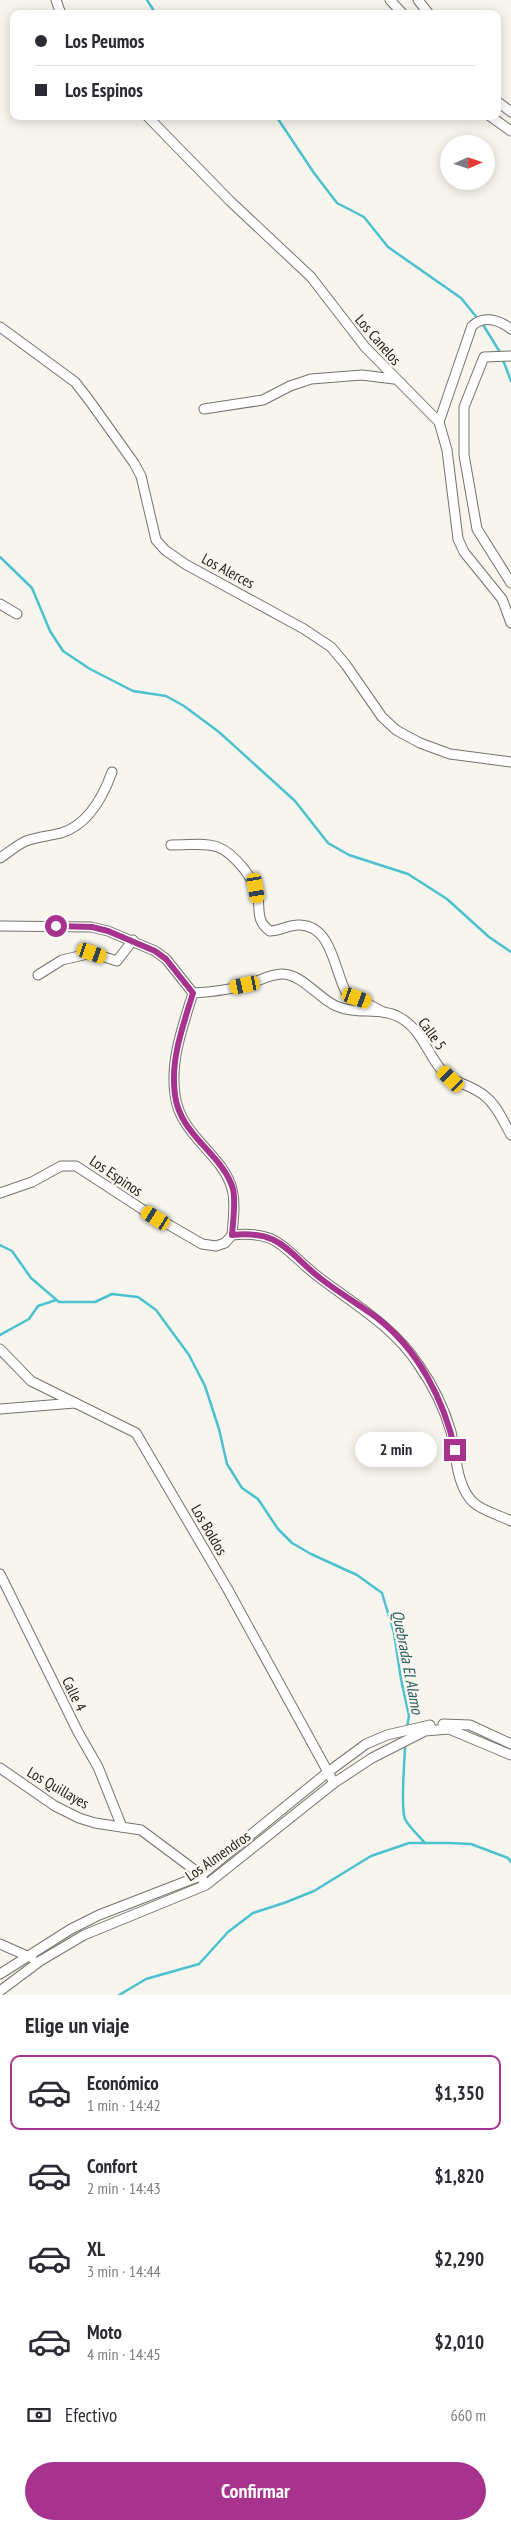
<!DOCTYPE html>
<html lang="es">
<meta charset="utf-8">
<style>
body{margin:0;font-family:"PT Sans Narrow",sans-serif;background:#f2f2f3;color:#2b2b33;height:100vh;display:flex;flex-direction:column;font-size:19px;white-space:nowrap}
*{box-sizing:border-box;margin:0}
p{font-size:16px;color:#7c7c81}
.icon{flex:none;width:28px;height:28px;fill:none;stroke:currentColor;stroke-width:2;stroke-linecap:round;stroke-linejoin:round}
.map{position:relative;height:1995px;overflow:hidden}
.sheet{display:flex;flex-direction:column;background:#fff;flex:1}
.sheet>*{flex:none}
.hud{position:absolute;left:10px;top:10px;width:491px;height:110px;border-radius:10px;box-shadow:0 2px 12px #0003;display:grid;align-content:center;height:110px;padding:0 25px;background:#fff}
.needle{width:32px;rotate:87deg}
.fabs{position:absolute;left:440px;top:135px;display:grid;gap:10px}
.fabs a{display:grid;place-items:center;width:55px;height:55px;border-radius:50%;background:#fff;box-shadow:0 2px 12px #0003;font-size:25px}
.end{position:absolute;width:22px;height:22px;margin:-11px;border:6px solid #a7338e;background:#fff;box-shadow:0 0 0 2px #fff}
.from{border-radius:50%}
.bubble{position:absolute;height:35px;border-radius:18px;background:#fff;box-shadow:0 2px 12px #0003;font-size:16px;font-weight:600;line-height:35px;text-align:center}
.car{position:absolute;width:15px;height:30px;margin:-15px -8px;border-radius:6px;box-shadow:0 0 4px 1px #0007;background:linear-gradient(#f5c518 24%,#345 0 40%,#f5c518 0 76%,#345 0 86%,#f5c518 0)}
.hud b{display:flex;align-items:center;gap:18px;height:48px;font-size:19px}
.hud b+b{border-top:1px solid #e1e1e2}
.hud i{width:12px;height:12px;background:#2b2b33}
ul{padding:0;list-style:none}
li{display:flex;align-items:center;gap:15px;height:75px;margin:0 10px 8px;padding:0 15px;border:2px solid transparent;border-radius:10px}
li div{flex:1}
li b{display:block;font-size:19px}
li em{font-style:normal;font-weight:600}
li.current{border-color:#a7338e}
li>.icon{width:45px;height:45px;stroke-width:1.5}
h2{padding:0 25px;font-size:22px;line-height:60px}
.pay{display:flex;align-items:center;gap:12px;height:55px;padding:0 25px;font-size:19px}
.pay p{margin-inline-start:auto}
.action{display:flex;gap:10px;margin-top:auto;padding:10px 25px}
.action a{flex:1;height:58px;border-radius:30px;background:#a7338e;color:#fff;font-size:20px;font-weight:600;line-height:58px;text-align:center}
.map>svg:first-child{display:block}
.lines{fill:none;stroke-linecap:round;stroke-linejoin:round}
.stream{stroke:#4bc2cf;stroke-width:2.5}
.street-casing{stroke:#75736c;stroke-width:11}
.street{stroke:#fff;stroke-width:9}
.route{stroke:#a7338e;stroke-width:6}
.labels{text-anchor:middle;stroke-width:5;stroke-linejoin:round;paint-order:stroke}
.street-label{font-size:15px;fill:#1b1b18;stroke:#f7f5ed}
.water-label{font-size:16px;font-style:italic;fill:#2d5f65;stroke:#f7f5ed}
</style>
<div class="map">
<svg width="511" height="1995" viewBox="0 0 511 1995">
<rect width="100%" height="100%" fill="#f7f5ed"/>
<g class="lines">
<!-- stream -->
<g class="stream">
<polyline points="147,0 156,14"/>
<polyline points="276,116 314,173 337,203 364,217 388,247 461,298 478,319"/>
<polyline points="482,323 501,354"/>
<polyline points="503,360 511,381"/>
<polyline points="0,557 32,588 50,631 63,651 90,669 133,691 166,696 184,706 219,732 295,801 328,843 349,855 408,874 447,899 489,937 511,952"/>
<polyline points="0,1245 12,1251 31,1278 59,1302 95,1302 112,1294 138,1297 156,1310 189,1355 205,1386 219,1429 227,1464 242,1488 258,1499 278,1529 292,1543 311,1554 357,1575 382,1593 394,1633 401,1679 409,1716 407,1727"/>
<polyline points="0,1335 29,1319 38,1306 56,1300"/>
<path d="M405,1745C405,1762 400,1806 405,1819C409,1827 419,1836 425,1843"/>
<polyline points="119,1995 146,1979 199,1964 228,1932 253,1913 284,1903 314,1891 371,1856 409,1843 448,1843 471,1844 508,1858 511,1862"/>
</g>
<!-- street casing -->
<g class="street-casing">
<g id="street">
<polyline points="56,0 61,14"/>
<polyline points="390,0 403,14"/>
<polyline points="418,0 429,14"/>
<polyline points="498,102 511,112"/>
<polyline points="147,116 230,201 311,277 365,347 439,422 447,450 458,539 464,552 502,599 511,623"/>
<polyline points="490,116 511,131"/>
<polyline points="0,327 75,382 89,400 134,463 141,476 156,540 165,550 185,564 304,629 331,647 346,665 382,717 396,730 420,743 450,754 511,762"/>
<polyline points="511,356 484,357 464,407 464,455 477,529 511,583"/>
<polyline points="204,409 263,400 290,386 311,379 362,375 394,379"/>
<path d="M439,422L472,326C484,315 499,320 511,329"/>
<polyline points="0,604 17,614"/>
<path d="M171,845C208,845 219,838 244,869C250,877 256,886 258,896C260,911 256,921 270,931C280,931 290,924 300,925C332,926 334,970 346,992L383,1012"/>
<path d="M0,858C8,853 17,845 26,841C37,837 49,836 61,833C88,825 103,797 112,772"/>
<polyline points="0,926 91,927 108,931 155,951 166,959 193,993"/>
<polyline points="38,975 62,960 92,953 117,961 133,940"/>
<path d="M193,993C211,992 229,990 246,985C257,982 269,974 282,974C302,974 318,998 336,1006C356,1015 381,1007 399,1017C420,1028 426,1050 439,1067C452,1084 472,1084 486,1097C498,1107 504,1123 511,1135"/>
<path d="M193,993C183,1026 170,1060 175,1095C180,1136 223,1154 232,1189C236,1204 233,1221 232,1235"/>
<path d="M0,1193L32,1182L61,1166H76L145,1211L202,1244L216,1246L225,1243L232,1235C279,1230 283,1249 316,1275C352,1303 392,1325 418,1364C432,1384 444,1407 451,1432C456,1453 456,1487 474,1503C483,1511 499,1515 511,1521"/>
<polyline points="0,1349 31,1381 136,1433 227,1588 334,1783"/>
<polyline points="0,1409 75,1403"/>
<polyline points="0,1574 78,1732 98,1767 122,1827"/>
<polyline points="443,1724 470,1725 511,1744"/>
<polyline points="0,1768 55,1806 79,1818 95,1823 141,1830 196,1871 203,1880"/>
<polyline points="0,1944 32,1958"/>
<polyline points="0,1974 71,1929 99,1915 200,1876 328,1772 366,1744 387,1735 430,1725"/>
<polyline points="0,1991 40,1961 84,1935 206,1885 334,1783 372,1758 425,1731 449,1729 511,1755"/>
</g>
</g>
<!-- street -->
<use href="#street" class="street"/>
</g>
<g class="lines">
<!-- route -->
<path class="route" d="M56,926L92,927L108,931L155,951L166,959L193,993C183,1026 170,1060 175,1095C180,1136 223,1154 233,1189C236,1203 233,1221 232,1235C281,1230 286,1251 320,1278C338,1292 358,1304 376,1317C418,1349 444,1400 455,1450"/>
</g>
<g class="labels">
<!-- street labels -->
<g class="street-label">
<text transform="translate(378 340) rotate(49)" y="5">Los Canelos</text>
<text transform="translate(228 571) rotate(28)" y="5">Los Alerces</text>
<text transform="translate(432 1034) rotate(54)" y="5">Calle 5</text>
<text transform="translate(116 1176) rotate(34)" y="5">Los Espinos</text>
<text transform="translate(209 1530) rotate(60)" y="5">Los Boldos</text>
<text transform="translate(74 1694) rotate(64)" y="5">Calle 4</text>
<text transform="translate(58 1788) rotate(30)" y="5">Los Quillayes</text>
<text transform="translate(218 1856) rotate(-35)" y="5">Los Almendros</text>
</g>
<!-- water labels -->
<g class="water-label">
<text transform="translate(408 1662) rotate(79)" y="6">Quebrada El Alamo</text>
</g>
</g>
</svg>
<div class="fabs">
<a><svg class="needle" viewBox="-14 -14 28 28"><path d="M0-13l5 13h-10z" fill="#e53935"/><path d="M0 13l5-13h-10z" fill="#7c7c81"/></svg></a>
</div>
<i class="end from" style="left:56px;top:926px"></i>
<i class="end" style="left:455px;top:1450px"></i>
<div class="bubble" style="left:355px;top:1432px;width:82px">2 min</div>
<i class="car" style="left:256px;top:888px;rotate:170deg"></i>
<i class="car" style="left:92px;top:953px;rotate:109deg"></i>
<i class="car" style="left:245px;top:985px;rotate:258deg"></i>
<i class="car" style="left:357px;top:998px;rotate:110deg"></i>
<i class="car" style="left:451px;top:1079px;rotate:314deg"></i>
<i class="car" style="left:156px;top:1218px;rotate:302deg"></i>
<div class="hud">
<b><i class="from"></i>Los Peumos</b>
<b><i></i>Los Espinos</b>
</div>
</div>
<section class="sheet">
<h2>Elige un viaje</h2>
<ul>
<li class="current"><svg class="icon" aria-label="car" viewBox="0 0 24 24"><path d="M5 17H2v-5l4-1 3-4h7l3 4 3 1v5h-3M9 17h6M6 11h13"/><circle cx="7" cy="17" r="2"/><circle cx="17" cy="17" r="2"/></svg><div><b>Económico</b><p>1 min · 14:42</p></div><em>$1,350</em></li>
<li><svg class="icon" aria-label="car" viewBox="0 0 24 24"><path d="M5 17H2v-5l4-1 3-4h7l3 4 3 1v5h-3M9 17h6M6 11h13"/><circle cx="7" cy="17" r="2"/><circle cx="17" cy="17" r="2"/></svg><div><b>Confort</b><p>2 min · 14:43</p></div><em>$1,820</em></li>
<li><svg class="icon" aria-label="car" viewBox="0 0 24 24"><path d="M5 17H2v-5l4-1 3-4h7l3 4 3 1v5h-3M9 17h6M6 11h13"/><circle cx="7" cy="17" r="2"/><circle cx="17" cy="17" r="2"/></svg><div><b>XL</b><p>3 min · 14:44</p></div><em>$2,290</em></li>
<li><svg class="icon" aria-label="car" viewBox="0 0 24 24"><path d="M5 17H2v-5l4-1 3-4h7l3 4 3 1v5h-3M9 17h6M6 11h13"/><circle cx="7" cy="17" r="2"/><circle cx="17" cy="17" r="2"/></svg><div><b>Moto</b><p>4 min · 14:45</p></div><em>$2,010</em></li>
</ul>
<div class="pay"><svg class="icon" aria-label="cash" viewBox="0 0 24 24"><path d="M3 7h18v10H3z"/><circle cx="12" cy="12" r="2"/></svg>Efectivo<p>660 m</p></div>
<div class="action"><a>Confirmar</a></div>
</section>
